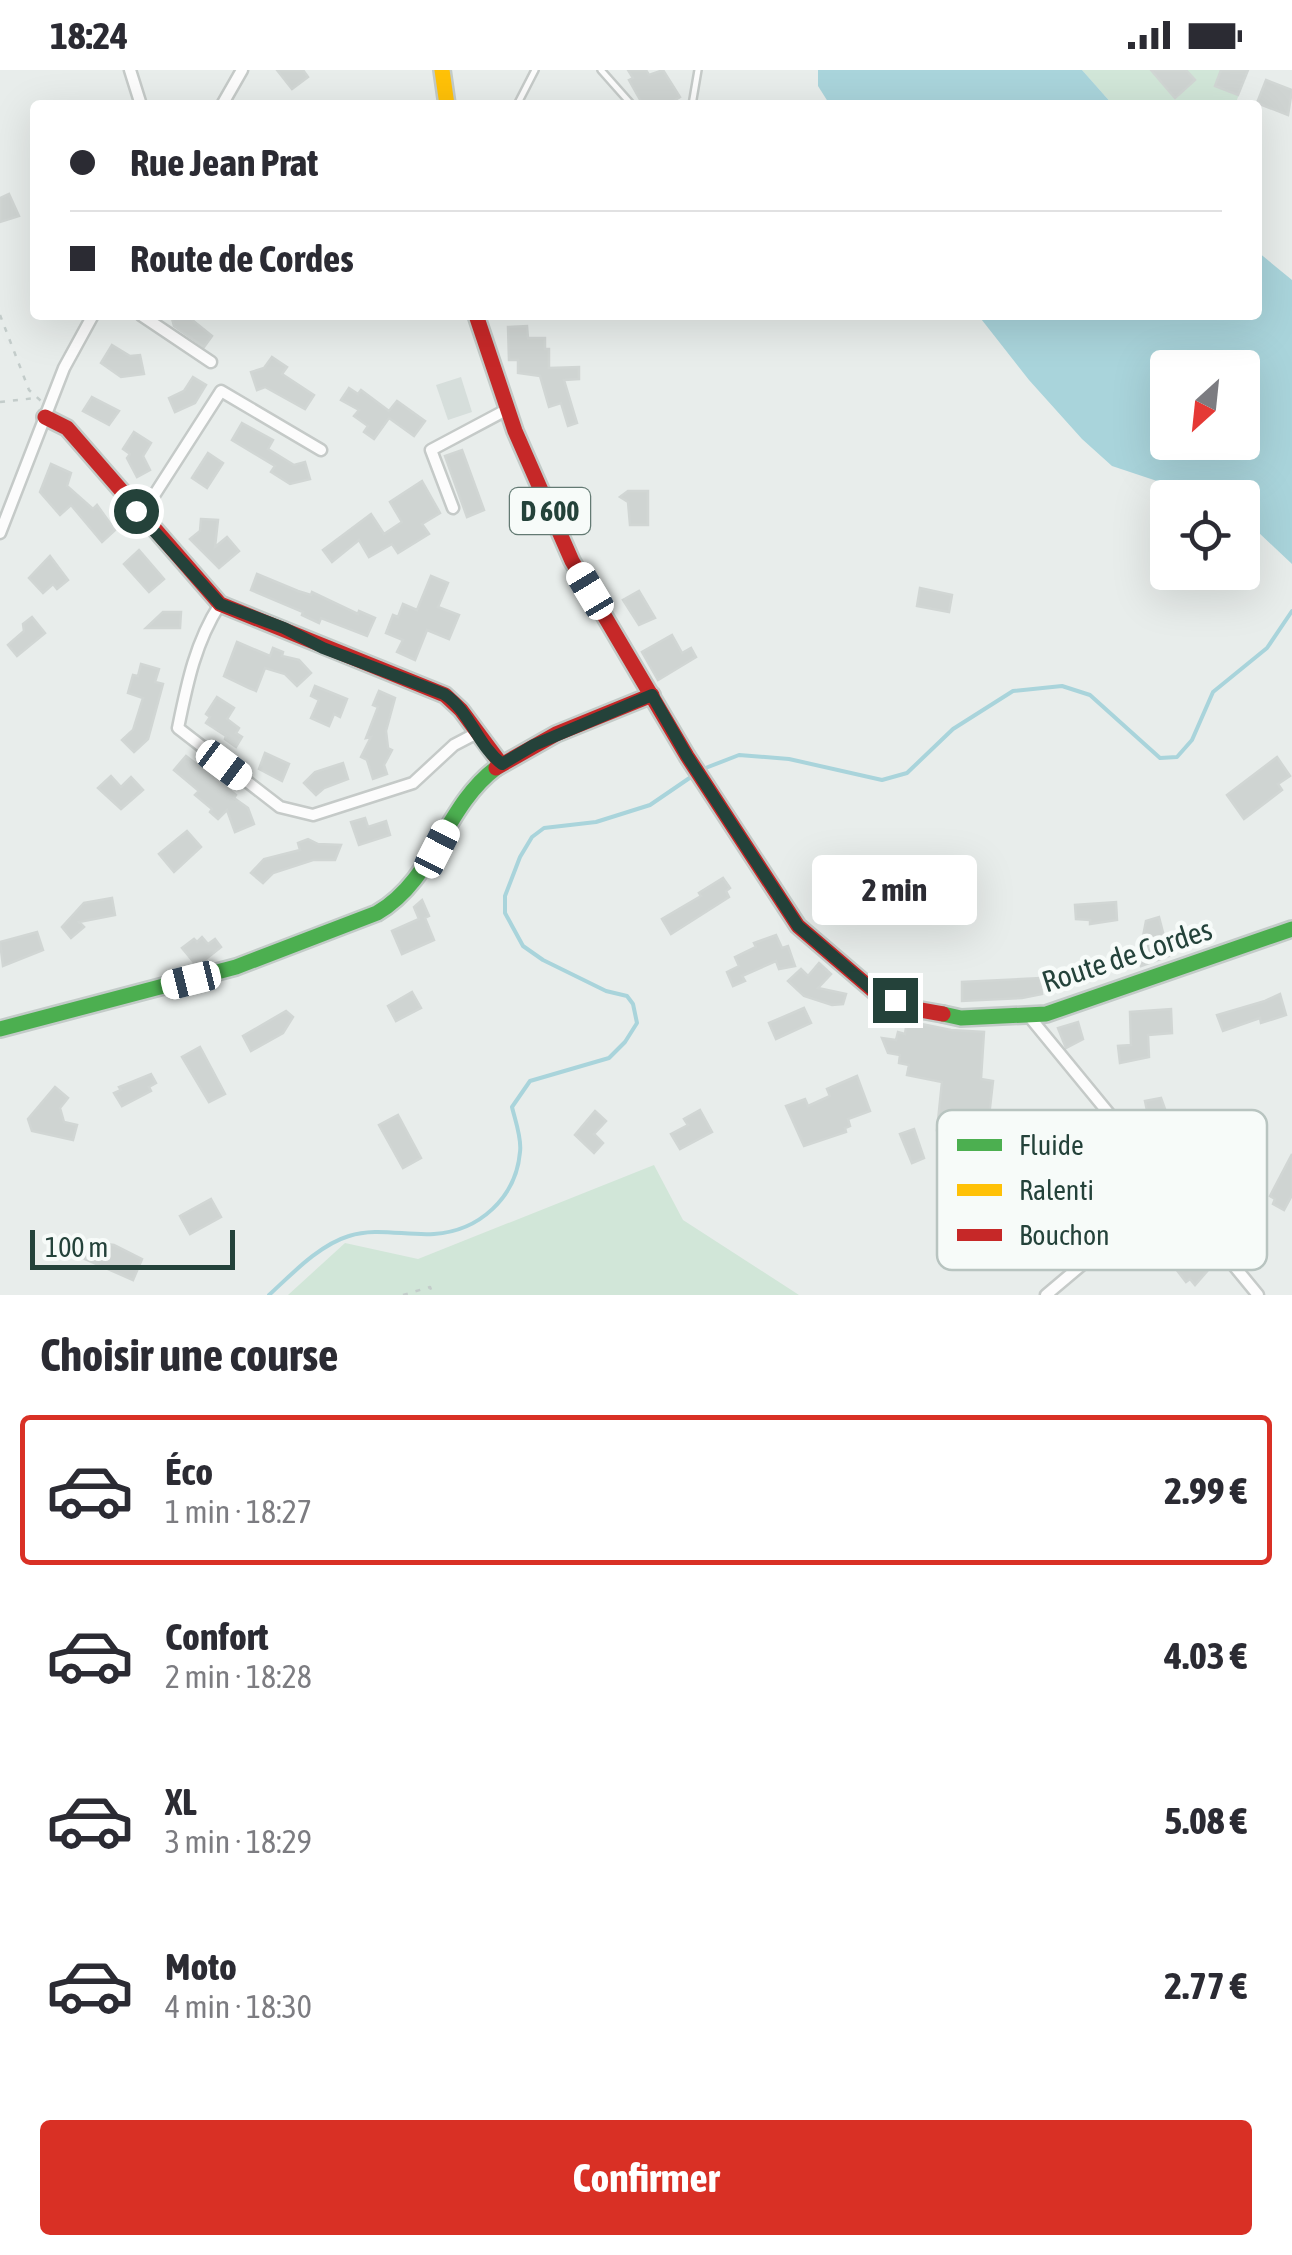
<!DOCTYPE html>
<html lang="fr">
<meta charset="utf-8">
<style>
body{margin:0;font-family:"Asap Condensed",sans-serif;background:#f2f2f3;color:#2b2b33;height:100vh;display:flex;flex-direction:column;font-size:38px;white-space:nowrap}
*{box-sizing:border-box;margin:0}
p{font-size:32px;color:#7c7c81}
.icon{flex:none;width:55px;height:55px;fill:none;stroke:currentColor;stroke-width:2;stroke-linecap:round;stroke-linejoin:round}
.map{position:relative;height:1225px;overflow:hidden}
.drawer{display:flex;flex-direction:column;background:#fff;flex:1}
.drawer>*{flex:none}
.guide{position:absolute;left:30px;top:30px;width:1232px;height:220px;border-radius:10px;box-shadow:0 10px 40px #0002;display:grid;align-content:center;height:220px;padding:0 40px;background:#fff}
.needle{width:65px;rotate:207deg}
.tools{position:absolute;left:1150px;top:280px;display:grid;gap:20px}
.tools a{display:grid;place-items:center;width:110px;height:110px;border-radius:10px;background:#fff;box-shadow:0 10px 40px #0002;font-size:50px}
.scale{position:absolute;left:30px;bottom:25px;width:205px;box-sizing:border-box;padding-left:10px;border:5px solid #24423a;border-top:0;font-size:28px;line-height:35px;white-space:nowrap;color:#24423a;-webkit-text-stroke:8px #f7fbf9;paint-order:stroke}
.end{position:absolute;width:45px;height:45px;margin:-22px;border:12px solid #24423a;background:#fff;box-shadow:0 0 0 5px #fff}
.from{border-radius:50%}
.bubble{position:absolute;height:70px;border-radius:10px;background:#fff;box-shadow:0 10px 40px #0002;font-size:32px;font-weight:700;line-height:70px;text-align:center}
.car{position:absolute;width:30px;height:60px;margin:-30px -15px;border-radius:12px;box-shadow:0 0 8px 2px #0007;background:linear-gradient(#fff 24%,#345 0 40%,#fff 0 76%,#345 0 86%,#fff 0)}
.guide b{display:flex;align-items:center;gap:35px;height:95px;font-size:38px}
.guide b+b{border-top:2px solid #e1e1e2}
.guide i{width:25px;height:25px;background:#2b2b33}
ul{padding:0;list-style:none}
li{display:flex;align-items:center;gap:30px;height:150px;margin:0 20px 15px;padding:0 20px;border:5px solid transparent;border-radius:10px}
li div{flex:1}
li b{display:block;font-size:38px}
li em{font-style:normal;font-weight:700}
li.selected{border-color:#d93025}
li>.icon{width:90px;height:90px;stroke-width:1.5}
h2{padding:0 40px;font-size:45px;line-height:120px}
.primary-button{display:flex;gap:20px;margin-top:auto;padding:20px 40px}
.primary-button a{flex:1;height:115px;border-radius:10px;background:#d93025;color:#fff;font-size:40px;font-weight:700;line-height:115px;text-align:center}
.status{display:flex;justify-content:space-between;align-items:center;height:70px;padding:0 50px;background:#fff;direction:ltr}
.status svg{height:28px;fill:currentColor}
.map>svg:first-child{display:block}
.built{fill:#d6dedb}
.green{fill:#d1e6d8}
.water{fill:#a9d4db;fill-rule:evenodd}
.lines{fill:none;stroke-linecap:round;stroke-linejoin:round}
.stream{stroke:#a9d4db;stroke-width:4}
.building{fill:#cfd4d2;stroke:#d1d6d4;stroke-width:2.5}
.lane-casing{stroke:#c5cac8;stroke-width:10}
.street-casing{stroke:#c5cac8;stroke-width:15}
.fast-casing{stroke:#c3cbc8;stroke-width:20}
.slow-casing{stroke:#c3cbc8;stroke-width:20}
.jam-casing{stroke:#c3cbc8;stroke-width:20}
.path{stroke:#c3ccca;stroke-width:2.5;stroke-dasharray:5 8;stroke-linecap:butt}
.lane{stroke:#fcfcfc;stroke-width:5}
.street{stroke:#fcfcfc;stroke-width:10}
.fast{stroke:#4caf50;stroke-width:15}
.slow{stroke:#ffc107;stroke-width:15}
.jam{stroke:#c62828;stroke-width:15}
.route{stroke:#24423a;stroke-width:12}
.labels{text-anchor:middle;stroke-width:9;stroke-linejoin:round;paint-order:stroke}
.shield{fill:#f7fbf9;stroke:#637a73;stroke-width:2.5}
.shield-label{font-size:28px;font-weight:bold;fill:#24423a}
.street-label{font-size:30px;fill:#24423a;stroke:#f7fbf9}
.key{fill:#f7fbf9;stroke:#b8c4c0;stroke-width:2.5}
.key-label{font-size:28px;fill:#24423a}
</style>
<div class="status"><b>18:24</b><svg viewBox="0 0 49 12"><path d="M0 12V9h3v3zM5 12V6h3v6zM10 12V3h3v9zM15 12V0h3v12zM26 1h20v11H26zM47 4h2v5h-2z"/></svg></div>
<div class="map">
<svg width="1292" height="1225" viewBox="0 0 1292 1225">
<rect width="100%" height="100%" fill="#e8edeb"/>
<!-- built -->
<polygon class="built" points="461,307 472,342 448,350 436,315"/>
<!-- green -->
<g class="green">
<polygon points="1082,0 1248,0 1235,35 1113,35"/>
<polygon points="654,1095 683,1150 799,1225 288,1225 345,1173 418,1189"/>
</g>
<!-- water -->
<g class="water">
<polygon points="818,0 1082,0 1113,35 830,35 818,16"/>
<path d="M1258,182L1292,210V494L1257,461L1243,455L1242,428L1191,427L1163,413L1112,396L1082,369L1029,310L978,245H1258ZM1168,298H1242V372H1168Z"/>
</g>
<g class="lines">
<!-- stream -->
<g class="stream">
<polyline points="703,699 739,685 789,689 882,710 907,703 953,659 1013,621 1062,616 1090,625 1160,688 1177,687 1192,670 1213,622 1267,578 1292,541"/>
<path d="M269,1225C292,1204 319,1175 349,1166C376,1157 406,1166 434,1164C479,1161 516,1128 520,1082C522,1068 515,1050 512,1037L530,1011L609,988L625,972L637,953L633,934L627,926L606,921L543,890L523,876L505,843V826L520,787L532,767L544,758L596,752L650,735L691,707"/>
</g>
</g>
<!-- building -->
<g class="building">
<polygon points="277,0 303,0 308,7 292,19"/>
<polygon points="628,0 646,0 649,5 663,0 680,27 667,35 643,35 629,10 633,8"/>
<polygon points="1151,0 1186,0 1195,10 1175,28"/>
<polygon points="1221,0 1248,0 1238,25 1215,16"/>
<polygon points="1266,10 1292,20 1288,45 1257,33"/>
<polygon points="9,124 19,146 0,152 0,128"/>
<polygon points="171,245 186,245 212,266 204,277 174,256"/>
<polygon points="527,256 528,268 545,268 545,279 549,279 549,298 579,297 579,309 564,310 577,353 568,356 561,333 549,337 540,306 518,303 518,290 509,290 508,257"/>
<polygon points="112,275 130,286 140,285 144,304 121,307 101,293"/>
<polygon points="272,287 287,297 282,304 314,325 305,339 265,317 257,320 251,302 264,298"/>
<polygon points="193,307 206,315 195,333 175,342 169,328 184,321"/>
<polygon points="349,318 358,324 361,320 389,341 397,331 425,351 414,366 389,348 374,369 364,362 368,356 354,346 359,340 341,330"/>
<polygon points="92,327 119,341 109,355 83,341"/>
<polygon points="242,353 273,370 268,379 294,395 305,392 310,409 290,414 271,402 275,396 232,370"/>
<polygon points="134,362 151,373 143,386 150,400 137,407 127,388 130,384 123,379"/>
<polygon points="462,380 484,440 467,447 445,386"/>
<polygon points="208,383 223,393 207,418 192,408"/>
<polygon points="51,394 71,403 67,416 93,439 97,435 115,460 102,472 71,435 60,445 40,422"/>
<polygon points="422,411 440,443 422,454 429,464 398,483 392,474 369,487 359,470 332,492 323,480 371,444 384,464 402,452 390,432"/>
<polygon points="628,421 648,421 648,455 630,455 628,432 620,427"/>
<polygon points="201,449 218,450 215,477 227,467 239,481 219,498 190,469 200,461"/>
<polygon points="139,480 164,509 149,522 124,494"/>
<polygon points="50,486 68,510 57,519 53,514 43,523 29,508"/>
<polygon points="257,504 298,521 311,525 312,522 358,544 359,541 375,548 367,566 321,548 319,553 302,545 303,542 251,520"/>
<polygon points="431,506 448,513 438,537 459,545 449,569 427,560 415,590 397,582 403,570 386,563 393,545 398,547 403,534 417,540"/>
<polygon points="920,518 952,525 949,542 917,536"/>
<polygon points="639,521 655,548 639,555 623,530"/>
<polygon points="163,542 181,542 180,558 146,558"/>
<polygon points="32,547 45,563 17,586 8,575 24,561 23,554"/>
<polygon points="672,565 682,583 691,578 696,587 658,610 642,582"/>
<polygon points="237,572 270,586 273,578 283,582 282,586 299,590 311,603 297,616 285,604 265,598 256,621 249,618 224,606"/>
<polygon points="141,594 159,599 155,612 163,614 148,669 134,682 122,670 133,660 143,628 128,623 133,605 138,606"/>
<polygon points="315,616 347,629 340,647 334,644 329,656 311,648 319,630 311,626"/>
<polygon points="379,621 395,628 386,661 388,678 392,680 384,695 387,704 373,709 367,690 361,687 371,667 366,668 378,637 373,635"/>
<polygon points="217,627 234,638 227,649 239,658 236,663 242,667 236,677 225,669 226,666 206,653 210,647 206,644"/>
<polygon points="265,683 289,694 282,711 259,699"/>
<polygon points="186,686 236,725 234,728 248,738 254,754 235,762 227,740 218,749 210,742 212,739 195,725 199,721 174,700"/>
<polygon points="1277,687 1290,706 1278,714 1282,720 1244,749 1227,725"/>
<polygon points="343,693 348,709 324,718 316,725 304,713 315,702"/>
<polygon points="111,706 121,717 131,707 143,720 121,739 98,718"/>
<polygon points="365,748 368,757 386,751 390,765 359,775 351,752"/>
<polygon points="187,761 201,777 174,802 159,784"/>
<polygon points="308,769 318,774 341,775 335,790 313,790 273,803 263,813 251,803 264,789 300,780 298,773"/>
<polygon points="723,808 730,818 726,821 729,827 671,864 662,849 701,826 699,823"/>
<polygon points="112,828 115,845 79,852 84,857 71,868 62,857 84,833"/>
<polygon points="422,830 429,846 425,848 434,870 402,884 392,861 419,849 414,837"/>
<polygon points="1116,832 1117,850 1090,854 1090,850 1076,849 1075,835"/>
<polygon points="1159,847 1169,886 1141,896 1139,887 1146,851"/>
<polygon points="37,862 43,880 3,896 0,872"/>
<polygon points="776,865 782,878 788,876 795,896 779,899 776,891 742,906 745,911 733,916 727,902 739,896 735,887 756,877 754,873"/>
<polygon points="202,867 208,874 215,869 221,877 197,896 182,878 194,869 197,872"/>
<polygon points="819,893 831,904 818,918 846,924 843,934 832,935 804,926 788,911 801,899 808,906"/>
<polygon points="1040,908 1042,924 1022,928 962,931 962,912"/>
<polygon points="412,922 421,938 396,951 388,936"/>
<polygon points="1280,924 1286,945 1261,953 1260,948 1223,961 1217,945 1265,931"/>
<polygon points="804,938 811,953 776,969 769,953"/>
<polygon points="1171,939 1172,963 1148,965 1149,987 1120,993 1118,976 1131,975 1130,942"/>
<polygon points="286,941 293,947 283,963 251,981 243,966"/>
<polygon points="907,951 951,960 984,962 981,1009 993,1011 987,1064 937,1060 942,1012 907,1005 909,995 899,993 900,985 888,983 882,968 896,970 898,962 905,964"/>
<polygon points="1078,952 1083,969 1066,978 1058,958"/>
<polygon points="200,977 225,1024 209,1032 182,987"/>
<polygon points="151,1004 156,1013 149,1017 151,1021 122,1036 114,1023 121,1020 119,1017"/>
<polygon points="857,1006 870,1041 848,1049 850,1056 845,1058 846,1062 804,1076 786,1036 805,1029 808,1036 830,1026 827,1019"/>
<polygon points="55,1017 68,1028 60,1038 64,1052 77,1055 73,1070 32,1061 28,1049"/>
<polygon points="1161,1028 1170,1053 1155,1056 1154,1049 1149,1050 1145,1031"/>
<polygon points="700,1040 712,1062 680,1079 671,1064 688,1055 684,1049"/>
<polygon points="595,1041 606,1051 594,1064 603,1073 594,1083 575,1065"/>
<polygon points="398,1045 421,1088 403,1098 379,1055"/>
<polygon points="914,1059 924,1088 912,1093 900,1064"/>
<polygon points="1292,1084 1292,1125 1284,1140 1273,1134 1275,1129 1270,1126"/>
<polygon points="211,1129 221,1147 190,1164 180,1146"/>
<polygon points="92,1173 105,1178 106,1174 114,1175 142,1189 133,1210 85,1189"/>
<polygon points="1198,1184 1209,1199 1195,1215 1190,1209 1186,1212 1176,1199"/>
</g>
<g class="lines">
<!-- lane casing -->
<g class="lane-casing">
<g id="lane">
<polyline points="601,0 632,35"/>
<polyline points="517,35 535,0"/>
<polyline points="692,35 698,0"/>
</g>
</g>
<!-- street casing -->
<g class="street-casing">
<g id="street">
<polyline points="130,0 141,35"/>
<polyline points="222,35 242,0"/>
<polyline points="141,245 211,292"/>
<polyline points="453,438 431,380 508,339"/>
<polyline points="136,441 153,427 221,321 321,380"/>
<polyline points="0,463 64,298 93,245"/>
<path d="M220,534C195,573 187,614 178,658L280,737L313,745L413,713L454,675L475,664"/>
<polyline points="1028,945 1258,1225"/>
<polyline points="1046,1225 1173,1118"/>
</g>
</g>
<!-- fast casing -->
<g class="fast-casing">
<g id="fast">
<polyline points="943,944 961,948 1046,944 1292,859"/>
<path d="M0,959L236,897L377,843C435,809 444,737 496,698"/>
</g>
</g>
<!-- slow casing -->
<g class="slow-casing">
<polyline id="slow" points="442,0 447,35"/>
</g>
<!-- jam casing -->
<g class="jam-casing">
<g id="jam">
<polyline points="476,245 515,361 572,491 687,686 798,856 875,922 915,939 943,944"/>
<polyline points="45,347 67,358 220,534 445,625 461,640 501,694"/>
<polyline points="496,698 556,664 652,625"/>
</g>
</g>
<!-- path -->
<g class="path">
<polyline points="0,245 29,320 41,331"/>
<polyline points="0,332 36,328"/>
<polyline points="403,1225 430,1217 433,1225"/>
</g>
<!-- lane -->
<use href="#lane" class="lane"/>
<!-- street -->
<use href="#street" class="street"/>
<!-- fast -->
<use href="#fast" class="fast"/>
<!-- slow -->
<use href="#slow" class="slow"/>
<!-- jam -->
<use href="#jam" class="jam"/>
</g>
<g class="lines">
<!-- route -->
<path class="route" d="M136,441L220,534L284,558L323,578L444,624C470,641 477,675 502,694L534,675L652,625L687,686L798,856L875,922L895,930"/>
</g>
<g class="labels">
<!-- shield labels -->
<rect class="shield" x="510" y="418" width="80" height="46" rx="8"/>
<g class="shield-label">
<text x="550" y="451">D 600</text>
</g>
<!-- street labels -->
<g class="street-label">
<text transform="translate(1127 886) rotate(-18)" y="10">Route de Cordes</text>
</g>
</g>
<!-- legend -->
<rect x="937" y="1040" width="330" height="160" rx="15" class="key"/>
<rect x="957" y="1069" width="45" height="12" fill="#4caf50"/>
<rect x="957" y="1114" width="45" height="12" fill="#ffc107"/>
<rect x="957" y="1159" width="45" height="12" fill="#c62828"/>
<g class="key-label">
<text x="1019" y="1085">Fluide</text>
<text x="1019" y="1130">Ralenti</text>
<text x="1019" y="1175">Bouchon</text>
</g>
</svg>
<div class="tools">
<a><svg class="needle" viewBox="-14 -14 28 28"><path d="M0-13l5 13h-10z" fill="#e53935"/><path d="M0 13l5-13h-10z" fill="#7c7c81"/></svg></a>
<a><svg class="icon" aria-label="locate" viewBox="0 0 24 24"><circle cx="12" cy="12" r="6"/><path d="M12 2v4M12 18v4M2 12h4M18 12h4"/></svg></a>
</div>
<div class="scale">100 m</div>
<i class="end from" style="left:136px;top:441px"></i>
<i class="end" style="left:895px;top:930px"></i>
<div class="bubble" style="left:812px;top:785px;width:165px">2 min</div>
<i class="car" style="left:590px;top:521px;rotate:329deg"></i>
<i class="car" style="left:224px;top:695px;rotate:127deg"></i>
<i class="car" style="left:437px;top:779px;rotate:27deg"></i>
<i class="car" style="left:191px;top:910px;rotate:256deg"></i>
<div class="guide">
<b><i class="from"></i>Rue Jean Prat</b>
<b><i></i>Route de Cordes</b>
</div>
</div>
<section class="drawer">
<h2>Choisir une course</h2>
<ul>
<li class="selected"><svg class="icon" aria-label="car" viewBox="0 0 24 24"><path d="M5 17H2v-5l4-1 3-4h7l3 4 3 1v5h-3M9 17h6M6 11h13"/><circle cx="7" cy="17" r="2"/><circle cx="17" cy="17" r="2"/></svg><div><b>Éco</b><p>1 min · 18:27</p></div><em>2.99 €</em></li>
<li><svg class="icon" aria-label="car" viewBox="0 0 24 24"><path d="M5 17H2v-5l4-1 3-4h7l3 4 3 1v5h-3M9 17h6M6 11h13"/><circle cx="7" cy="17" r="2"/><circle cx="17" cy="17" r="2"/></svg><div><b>Confort</b><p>2 min · 18:28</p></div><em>4.03 €</em></li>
<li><svg class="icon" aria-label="car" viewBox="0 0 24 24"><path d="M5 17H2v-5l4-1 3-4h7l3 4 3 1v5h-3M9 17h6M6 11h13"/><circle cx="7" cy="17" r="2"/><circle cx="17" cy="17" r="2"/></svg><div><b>XL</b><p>3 min · 18:29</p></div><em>5.08 €</em></li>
<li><svg class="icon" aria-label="car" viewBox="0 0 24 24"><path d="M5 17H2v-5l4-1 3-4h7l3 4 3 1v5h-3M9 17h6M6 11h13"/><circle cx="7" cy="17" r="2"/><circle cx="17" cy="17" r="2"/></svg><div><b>Moto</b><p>4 min · 18:30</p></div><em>2.77 €</em></li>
</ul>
<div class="primary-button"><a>Confirmer</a></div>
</section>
